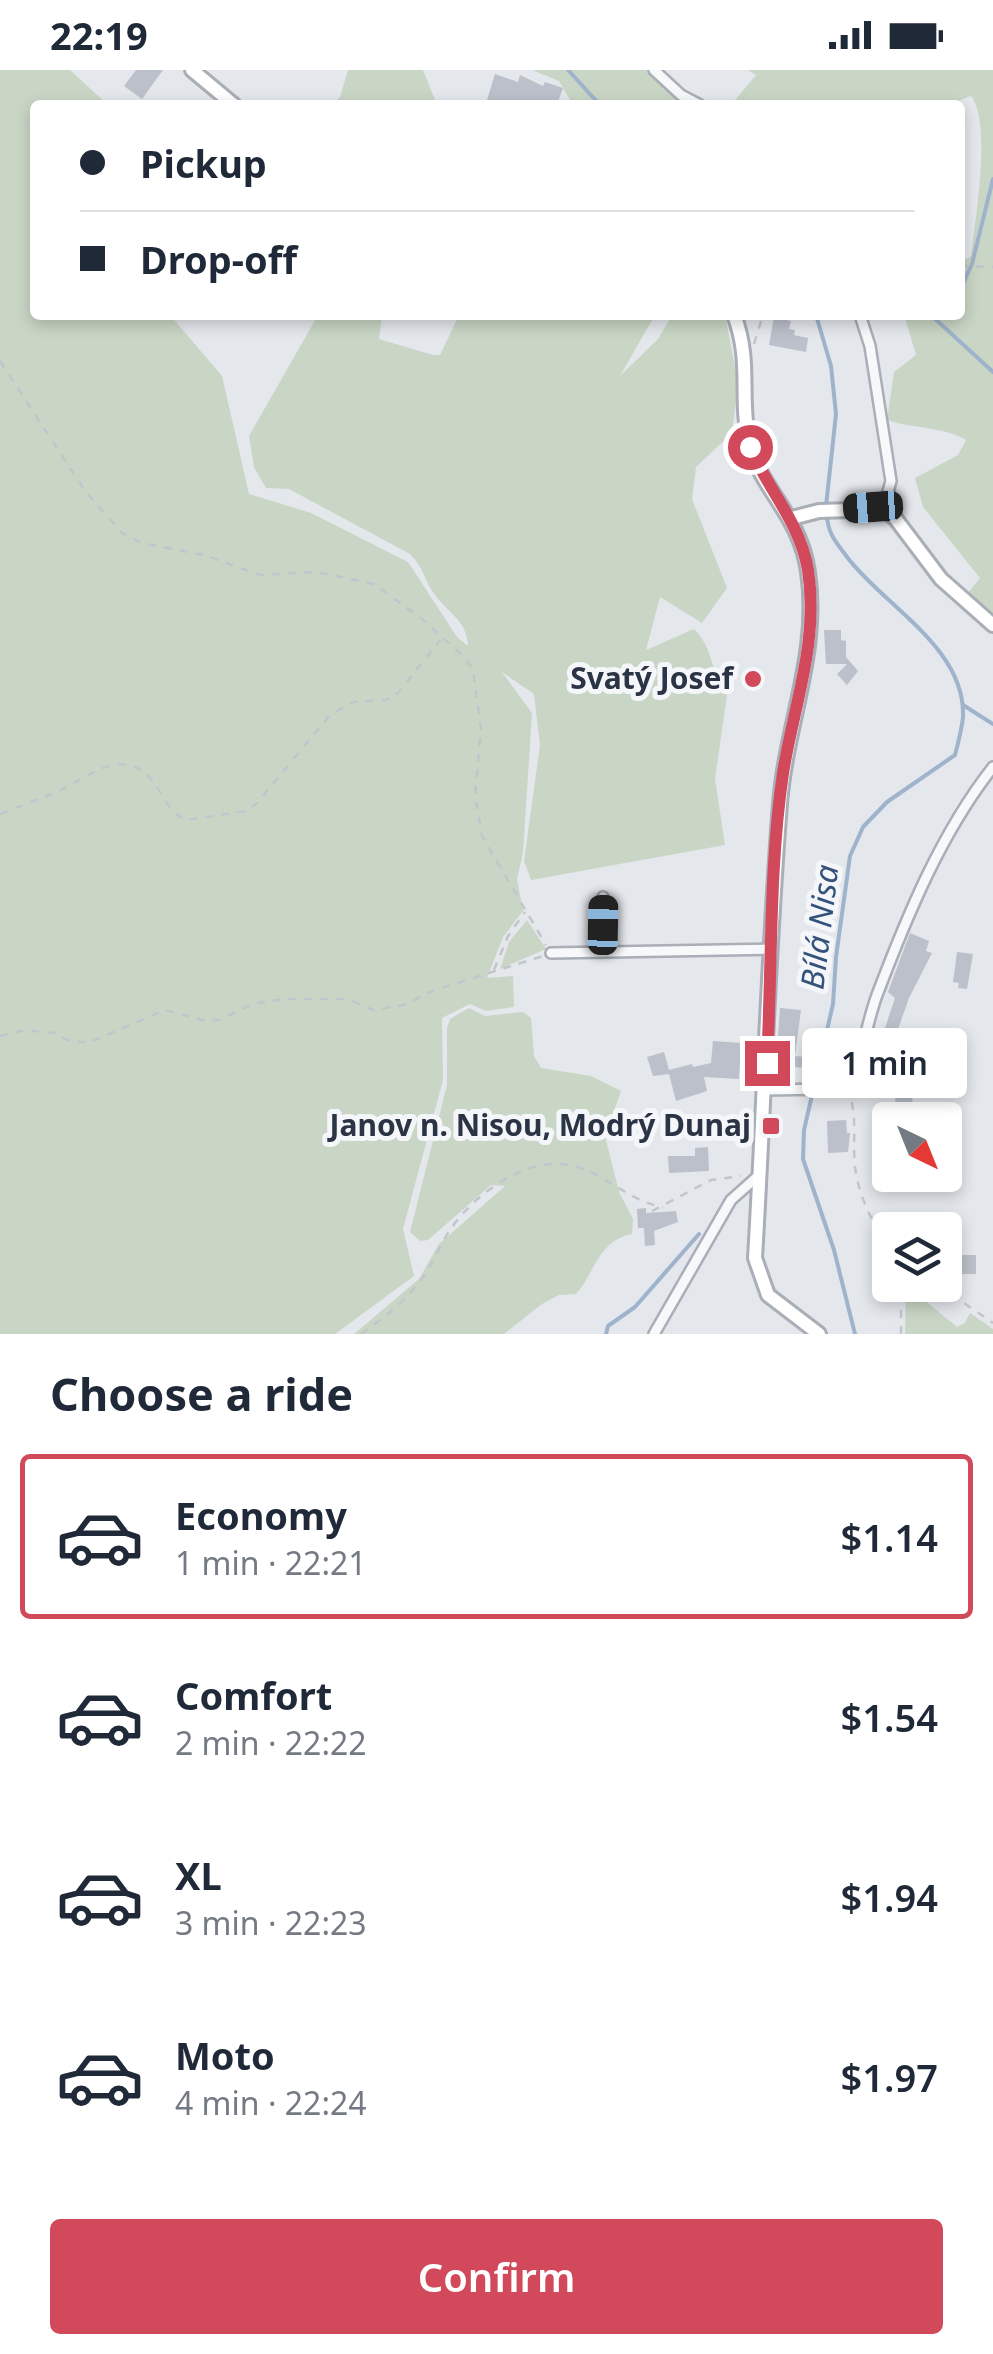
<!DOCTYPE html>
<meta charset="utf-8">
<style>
body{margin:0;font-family:"Noto Sans",sans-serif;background:#f6f6f7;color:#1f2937;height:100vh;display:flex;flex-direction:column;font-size:38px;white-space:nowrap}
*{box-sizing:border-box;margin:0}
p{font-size:32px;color:#747a83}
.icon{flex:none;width:55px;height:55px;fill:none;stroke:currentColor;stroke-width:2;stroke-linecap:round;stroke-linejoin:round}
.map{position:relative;height:1264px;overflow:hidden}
.details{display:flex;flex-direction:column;background:#fff;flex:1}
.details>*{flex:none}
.top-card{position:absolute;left:30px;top:30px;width:935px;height:220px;border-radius:10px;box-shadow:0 5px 15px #0003;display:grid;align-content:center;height:220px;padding:0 50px;background:#fff}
.needle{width:65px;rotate:137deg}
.fabs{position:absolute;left:872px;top:1032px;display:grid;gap:20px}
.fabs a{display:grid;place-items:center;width:90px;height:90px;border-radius:10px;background:#fff;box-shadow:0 5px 15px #0003;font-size:50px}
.end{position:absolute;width:45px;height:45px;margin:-22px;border:12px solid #d1495b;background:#fff;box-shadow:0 0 0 5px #fff}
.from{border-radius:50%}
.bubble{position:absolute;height:70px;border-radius:10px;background:#fff;box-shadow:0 5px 15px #0003;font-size:32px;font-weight:600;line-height:70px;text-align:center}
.car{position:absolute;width:30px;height:60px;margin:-30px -15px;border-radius:12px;box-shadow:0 0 8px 2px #0007;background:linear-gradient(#222 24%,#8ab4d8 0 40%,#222 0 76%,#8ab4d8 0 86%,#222 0)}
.top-card b{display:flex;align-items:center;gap:35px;height:95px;font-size:38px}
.top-card b+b{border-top:2px solid #e0e1e3}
.top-card i{width:25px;height:25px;background:#1f2937}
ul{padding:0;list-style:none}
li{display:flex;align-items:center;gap:30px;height:165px;margin:0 20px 15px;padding:0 30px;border:5px solid transparent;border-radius:10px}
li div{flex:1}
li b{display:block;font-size:38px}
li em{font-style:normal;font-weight:600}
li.on{border-color:#d1495b}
li>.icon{width:90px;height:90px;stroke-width:1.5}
h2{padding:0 50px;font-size:45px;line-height:120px}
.button{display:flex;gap:20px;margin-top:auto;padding:20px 50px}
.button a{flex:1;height:115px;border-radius:10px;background:#d1495b;color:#fff;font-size:40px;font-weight:600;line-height:115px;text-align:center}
.status{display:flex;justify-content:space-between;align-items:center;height:70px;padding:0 50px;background:#fff;direction:ltr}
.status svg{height:28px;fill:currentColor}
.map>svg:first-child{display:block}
.green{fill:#c9d6c5}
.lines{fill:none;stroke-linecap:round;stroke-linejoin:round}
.stream{stroke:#9fb4cc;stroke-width:4}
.building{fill:#bbc0ca}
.street-casing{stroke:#a9aeb7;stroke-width:14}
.secondary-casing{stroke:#a9aeb7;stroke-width:18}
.path{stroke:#c2c5cb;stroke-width:2.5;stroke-dasharray:8 8;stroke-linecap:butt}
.street{stroke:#f7f8fa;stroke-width:9}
.secondary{stroke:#fff;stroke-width:12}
.route{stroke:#d1495b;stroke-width:12}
.poi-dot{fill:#d1495b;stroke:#f4f6f9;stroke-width:4}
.labels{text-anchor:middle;stroke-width:10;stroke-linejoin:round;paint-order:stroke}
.poi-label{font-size:30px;font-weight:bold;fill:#2b3445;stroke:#f4f6f9;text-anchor:end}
.water-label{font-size:32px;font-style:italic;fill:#34527a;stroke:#f4f6f9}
</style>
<div class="status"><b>22:19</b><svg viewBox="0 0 49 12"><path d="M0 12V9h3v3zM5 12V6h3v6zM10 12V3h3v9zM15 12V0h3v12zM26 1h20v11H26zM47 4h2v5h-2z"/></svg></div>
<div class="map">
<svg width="993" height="1264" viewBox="0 0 993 1264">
<rect width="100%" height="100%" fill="#e4e7ec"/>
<!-- green -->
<g class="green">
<path d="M0,0H70L108,35H35V245H170L222,306L249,424L311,443L408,492L457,567L468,576C467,550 449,544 435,525C424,511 424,497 410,484L289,419L266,418L254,397L249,366L318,245H382L379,269L433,285H440L459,245H655L620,306L658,269L672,245H725L738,313L732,363L696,397L692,429L727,518L702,553L660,527L646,580L694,559C714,578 710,603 727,625L715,709L725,775L531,810L524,791L540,675L534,624L502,602L532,643L523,783L517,809L523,841L503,867L487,908L513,906L514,937L486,941L470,934L442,948L443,1010L403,1159L414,1206L335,1264H0Z"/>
<polygon points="348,0 423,0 437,35 333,35 340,27"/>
<polygon points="532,0 647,0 682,35 573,35 559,11"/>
<path d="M748,0H993V546L967,524L980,508L923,437L915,408L958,385L966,370C943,356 912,359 887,350L894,302L916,285L904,245H960V192L971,186C975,152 992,51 971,26L948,35H731L756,5Z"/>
<polygon points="527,850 546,879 500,899 509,872"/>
<path d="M469,938L485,946L523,942L531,948L534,986L541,998L591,1006L621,1021L605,1066L619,1122L633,1149L632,1164C598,1171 596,1201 576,1224L559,1225L542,1234L504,1264H354L419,1209L439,1174L505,1116L491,1115L428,1170L420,1171L410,1162L447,1015V958L450,949Z"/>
<polygon points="906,1215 957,1257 965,1253 970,1243 993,1259 993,1264 905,1264"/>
</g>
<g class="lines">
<!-- stream -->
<g class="stream">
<polyline points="568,0 600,35"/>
<polyline points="960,220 972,194 993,109"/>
<polyline points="816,245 831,296 836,344 826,436"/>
<polyline points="931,245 993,302"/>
<path d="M827,446C828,464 836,472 847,487C884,536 966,578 963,647C962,659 958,673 955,685L887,732L863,757L850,786L836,887L833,934L804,1060L803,1089L834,1180L855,1264"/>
<polyline points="963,635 993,654"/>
<polyline points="606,1264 608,1256 635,1237 699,1164"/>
</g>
</g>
<!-- building -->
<g class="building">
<polygon points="136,0 163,0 142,29 124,16"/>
<polygon points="495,4 518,12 520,5 543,16 545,12 563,18 557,35 504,35 487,30"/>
<polygon points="774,247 791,251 789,259 795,260 794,265 808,268 806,282 769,275"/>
<polygon points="824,560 841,560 841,570 846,571 846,587 858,601 847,615 837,604 847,594 826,594"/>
<polygon points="910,863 929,871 926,881 932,883 909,928 897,962 885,958 895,928 888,922"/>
<polygon points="957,882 973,884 967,919 958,918 959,913 953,912"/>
<polygon points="780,938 801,940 795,986 808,987 807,998 795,997 792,1011 775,1011"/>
<polygon points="713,971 741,973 739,1009 704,1007 707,1021 676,1031 669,1004 653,1006 647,987 664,982 669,1000 692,994 693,997 711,993"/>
<polygon points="908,1001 914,1041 895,1045 896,1002"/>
<polygon points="846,1050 847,1063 850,1063 848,1082 828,1083 827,1051"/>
<polygon points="708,1077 709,1101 669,1103 668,1086 695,1086 695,1078"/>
<polygon points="646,1138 646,1143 676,1141 678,1152 654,1161 655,1175 645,1176 644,1158 638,1158 637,1139"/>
<polygon points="954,1185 976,1185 976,1204 945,1204 945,1186"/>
</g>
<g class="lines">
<!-- street casing -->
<g class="street-casing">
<g id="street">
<polyline points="654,0 681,25 700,35"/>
<polyline points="860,245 870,276 891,411 883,439"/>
<polyline points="602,882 603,827"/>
<polyline points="551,883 771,879"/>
<path d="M765,1020L825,1019L851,1006C864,981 867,952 877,925C907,846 941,763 993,697"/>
<polyline points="654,1264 731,1130 758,1106"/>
</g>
</g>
<!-- secondary casing -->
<g class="secondary-casing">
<g id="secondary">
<polyline points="192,0 234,35"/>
<path d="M734,245C752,291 739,328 749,372C760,420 800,444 808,502C820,583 786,654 780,734C768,885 764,1037 755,1188L768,1225L819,1264"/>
<polyline points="792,448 819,441 883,439 895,448 941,509 993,555"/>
</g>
</g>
<!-- path -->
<g class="path">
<polyline points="960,196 993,197"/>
<polyline points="754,274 763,245"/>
<polyline points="0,291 85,421 122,463 142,473 204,485 260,505 316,502 374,514 422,549 462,585 473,599 481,659 475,726 482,766 546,875"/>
<path d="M0,744C20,736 40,729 59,721C85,709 116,680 145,703C162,717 164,740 186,750L246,741L257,733L330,645L354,632L386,630L398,623L440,570"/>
<polyline points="494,900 508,866 525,842"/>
<polyline points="0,966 25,960 55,963 67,970 88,973 165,940 205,951 219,950 252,934 285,929 347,929 373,940 404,935 432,921 543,886"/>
<path d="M846,1017C859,1041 852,1071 855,1097C859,1128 873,1154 890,1179"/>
<polyline points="652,1141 711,1110 741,1106"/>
<polyline points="938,1215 993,1253"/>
<path d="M361,1264C384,1248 407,1230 423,1207C434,1192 440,1175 450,1160C472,1127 517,1093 558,1094C600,1095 624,1131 663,1137"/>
<polyline points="901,1264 901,1215"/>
</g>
<!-- street -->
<use href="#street" class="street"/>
<!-- secondary -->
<use href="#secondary" class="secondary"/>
</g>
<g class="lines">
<!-- route -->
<path class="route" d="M750,377C768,420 800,452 808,500C819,572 794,634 783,703C769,798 772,897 767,993"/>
</g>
<!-- markers -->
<g class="poi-dot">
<circle cx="753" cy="609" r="10"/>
<rect x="761" y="1046" width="20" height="20" rx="5"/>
</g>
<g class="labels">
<!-- poi labels -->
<g class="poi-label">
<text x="733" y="619">Svatý Josef</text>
<text x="751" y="1066">Janov n. Nisou, Modrý Dunaj</text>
</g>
<!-- water labels -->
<g class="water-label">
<text transform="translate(820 857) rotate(-83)" y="11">Bílá Nisa</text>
</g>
</g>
</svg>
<div class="fabs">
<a><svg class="needle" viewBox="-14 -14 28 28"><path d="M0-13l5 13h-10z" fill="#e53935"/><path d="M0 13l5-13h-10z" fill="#747a83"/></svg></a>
<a><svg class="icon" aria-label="layers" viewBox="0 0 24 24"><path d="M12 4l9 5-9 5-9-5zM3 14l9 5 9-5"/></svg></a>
</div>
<i class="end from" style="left:750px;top:377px"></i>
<i class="end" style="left:767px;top:993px"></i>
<div class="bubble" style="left:802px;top:958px;width:165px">1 min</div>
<i class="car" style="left:873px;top:437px;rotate:266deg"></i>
<i class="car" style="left:603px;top:855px;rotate:1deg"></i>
<div class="top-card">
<b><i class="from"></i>Pickup</b>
<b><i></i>Drop-off</b>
</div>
</div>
<section class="details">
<h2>Choose a ride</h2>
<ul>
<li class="on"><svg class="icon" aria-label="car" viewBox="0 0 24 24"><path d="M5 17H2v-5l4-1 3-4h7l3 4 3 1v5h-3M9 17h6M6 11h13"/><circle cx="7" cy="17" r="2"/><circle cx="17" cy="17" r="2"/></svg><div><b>Economy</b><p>1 min · 22:21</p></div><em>$1.14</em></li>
<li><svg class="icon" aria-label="car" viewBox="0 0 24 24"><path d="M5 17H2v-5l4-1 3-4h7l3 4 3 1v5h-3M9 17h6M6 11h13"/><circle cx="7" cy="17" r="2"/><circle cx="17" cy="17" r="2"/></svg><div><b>Comfort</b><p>2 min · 22:22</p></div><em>$1.54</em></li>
<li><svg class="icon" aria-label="car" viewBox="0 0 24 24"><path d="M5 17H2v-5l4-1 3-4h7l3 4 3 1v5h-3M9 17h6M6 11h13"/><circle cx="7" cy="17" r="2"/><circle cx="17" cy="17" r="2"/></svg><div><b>XL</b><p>3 min · 22:23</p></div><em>$1.94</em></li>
<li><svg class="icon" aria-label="car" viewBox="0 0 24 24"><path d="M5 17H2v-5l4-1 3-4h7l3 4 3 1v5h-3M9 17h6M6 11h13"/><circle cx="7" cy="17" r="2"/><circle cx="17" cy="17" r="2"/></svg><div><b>Moto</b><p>4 min · 22:24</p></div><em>$1.97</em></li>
</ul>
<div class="button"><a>Confirm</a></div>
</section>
